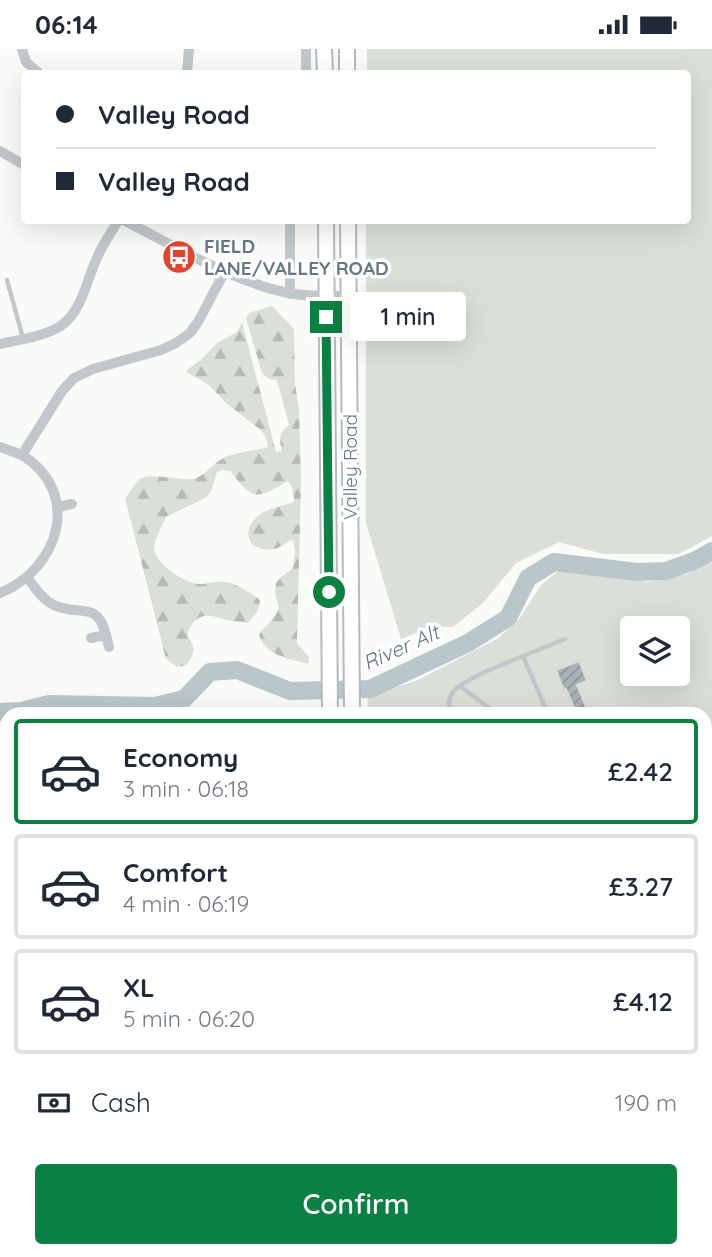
<!DOCTYPE html>
<meta charset="utf-8">
<style>
body{margin:0;font-family:Quicksand,sans-serif;background:#f2f2f3;color:#1f2937;height:100vh;display:flex;flex-direction:column;font-size:26px;white-space:nowrap}
*{box-sizing:border-box;margin:0}
p{font-size:23px;color:#747a83}
.icon{flex:none;width:38px;height:38px;fill:none;stroke:currentColor;stroke-width:2;stroke-linecap:round;stroke-linejoin:round}
.map{position:relative;flex:1;overflow:hidden}
.side{position:absolute;left:0px;top:658px;width:712px;height:551px;display:flex;flex-direction:column;background:#fff;border-radius:21px 21px 0 0;box-shadow:0 7px 28px #0002}
.side>*{flex:none}
.guide{position:absolute;left:21px;top:21px;width:670px;height:154px;border-radius:7px;box-shadow:0 7px 28px #0002;display:grid;align-content:center;height:154px;padding:0 35px;background:#fff}
.fabs{position:absolute;left:620px;top:567px;display:grid;gap:14px}
.fabs a{display:grid;place-items:center;width:70px;height:70px;border-radius:7px;background:#fff;box-shadow:0 7px 28px #0002;font-size:35px}
.end{position:absolute;width:32px;height:32px;margin:-16px;border:9px solid #0b8043;background:#fff;box-shadow:0 0 0 4px #fff}
.from{border-radius:50%}
.bubble{position:absolute;height:49px;border-radius:7px;background:#fff;box-shadow:0 7px 28px #0002;font-size:23px;font-weight:600;line-height:49px;text-align:center}
.guide b{display:flex;align-items:center;gap:24px;height:66px;font-size:26px}
.guide b+b{border-top:2px solid #e0e1e3}
.guide i{width:18px;height:18px;background:#1f2937}
ul{padding:12px 0 0;list-style:none}
li{display:flex;align-items:center;gap:21px;height:105px;margin:0 14px 10px;padding:0 21px;border:4px solid #e0e1e3;border-radius:7px}
li div{flex:1}
li b{display:block;font-size:26px}
li em{font-style:normal;font-weight:600}
li.current{border-color:#0b8043}
li>.icon{width:63px;height:63px;stroke-width:1.5}
.pay{display:flex;align-items:center;gap:18px;height:77px;padding:0 35px;font-size:26px}
.pay p{margin-inline-start:auto}
.primary-button{display:flex;gap:14px;margin-top:auto;padding:14px 35px}
.primary-button a{flex:1;height:80px;border-radius:7px;background:#0b8043;color:#fff;font-size:28px;font-weight:600;line-height:80px;text-align:center}
.status{display:flex;justify-content:space-between;align-items:center;height:49px;padding:0 35px;background:#fff;direction:ltr}
.status svg{height:19px;fill:currentColor}
.map>svg:first-child{display:block}
.green{fill:#dadfd7;fill-rule:evenodd}
.forest{fill:url(#forest-firs)}
.lines{fill:none;stroke-linecap:round;stroke-linejoin:round}
.stream{stroke:#b9c7ca;stroke-width:2.5}
.river{stroke:#b9c7ca;stroke-width:18}
.building{fill:url(#building-hatch);stroke:#dcdbda;stroke-width:2}
.primary-casing{stroke:#b5bbbe;stroke-width:18}
.motorway-casing{stroke:#b4babd;stroke-width:21}
.service{stroke:#c1c7ca;stroke-width:4.5}
.minor{stroke:#c1c7ca;stroke-width:10}
.primary{stroke:#fff;stroke-width:14}
.motorway{stroke:#fff;stroke-width:18}
.motorway-bridge-casing{stroke:#b4babd;stroke-width:21;stroke-linecap:butt}
.motorway-bridge{stroke:#fff;stroke-width:18}
.route{stroke:#0b8043;stroke-width:9}
.labels{text-anchor:middle;stroke-width:7;stroke-linejoin:round;paint-order:stroke}
.poi-label{font-size:19px;font-weight:bold;fill:#657983;stroke:#fff;text-anchor:start}
.street-label{font-size:19px;fill:#657983;stroke:#fff}
.water-label{font-size:21px;font-style:italic;fill:#60787c;stroke:#fff}
</style>
<div class="status"><b>06:14</b><svg viewBox="0 0 49 12"><path d="M0 12V9h3v3zM5 12V6h3v6zM10 12V3h3v9zM15 12V0h3v12zM26 1h20v11H26zM47 4h2v5h-2z"/></svg></div>
<div class="map">
<svg width="712" height="1208" viewBox="0 0 712 1208">
<defs>
<pattern id="forest-firs" width="22" height="20" patternUnits="userSpaceOnUse" patternTransform="scale(1.75)"><rect width="22" height="20" fill="#dadfd7"/><path d="M5 1l3.5 6h-7zM16 11l3.5 6h-7z" fill="#b4bab4"/></pattern>
<pattern id="building-hatch" width="6" height="6" patternUnits="userSpaceOnUse" patternTransform="scale(1.75)"><rect width="6" height="6" fill="#a8b2b7"/><path d="M-1 1l2-2M0 6l6-6M5 7l2-2" fill="none" stroke="#8c969a"/></pattern>
</defs>
<rect width="100%" height="100%" fill="#fafaf8"/>
<!-- green -->
<g class="green">
<polygon points="367,0 712,0 712,487 679,505 603,505 559,493 516,514 483,554 453,578 431,578 401,590 366,474 366,172 688,172 688,24 367,24"/>
<path d="M712,511V759L705,760V665H367L368,646L416,632L497,590L520,569L541,536L561,520L648,533L688,525ZM632,579H677V625H632Z"/>
</g>
<!-- forest -->
<g class="forest">
<path d="M272,257L294,280L295,335L299,359L301,432L297,594L309,608V615C291,610 265,607 259,586C264,578 273,572 277,563C280,557 278,557 277,552C271,531 280,530 293,519L295,502L293,491C286,492 282,499 274,500C250,504 239,484 258,467C268,459 282,457 294,453C294,445 293,438 288,432C255,451 254,452 230,422L223,421L217,423L211,442L207,448L166,468C163,475 154,491 154,498C154,514 184,534 199,535C208,535 217,531 226,533C237,535 251,544 260,551C260,561 254,567 248,574C242,573 236,573 231,572C218,569 204,561 193,574C191,577 188,581 188,585C188,591 190,589 192,595C196,603 191,610 186,616L177,618L166,610L125,449C131,443 133,436 139,431C148,422 178,432 193,430C203,428 211,417 220,411C235,402 252,403 268,398L266,389L262,382L227,355L209,336L186,323L188,320L202,310L217,294L237,283L242,273L276,403L282,402C279,391 279,383 289,376L277,331L269,330L262,324L246,269L249,264Z"/>
<polygon points="705,942 712,944 712,973 705,978"/>
<polygon points="712,1186 712,1208 658,1208 672,1202 705,1202 705,1188"/>
<polygon points="577,1202 612,1202 598,1208 562,1208"/>
</g>
<g class="lines">
<!-- stream -->
<g class="stream">
<polyline points="19,665 21,662"/>
<polyline points="123,665 124,658"/>
<polyline points="0,687 7,679"/>
<polyline points="195,1202 195,1208"/>
</g>
<!-- river -->
<polyline class="river" points="0,663 21,662 49,655 155,657 184,650 210,623 237,621 290,642 370,640 468,594 508,569 528,529 554,513 637,523 666,522 694,512 712,502"/>
</g>
<!-- building -->
<polygon class="building" points="579,612 587,632 577,636 589,665 577,665 566,640 564,641 556,621"/>
<g class="lines">
<!-- primary casing -->
<g class="primary-casing">
<g id="primary">
<polyline points="324,0 325,24"/>
<polyline points="347,0 347,24"/>
<polyline points="326,172 330,665"/>
<polyline points="348,172 352,665"/>
<polyline points="281,1208 282,1202"/>
</g>
</g>
<!-- motorway casing -->
<g class="motorway-casing">
<g id="motorway">
<polyline points="705,1089 712,1087"/>
<polyline points="705,1114 712,1111"/>
<polyline points="705,1137 712,1135"/>
<polyline points="705,1171 712,1168"/>
<polyline points="516,1208 531,1202"/>
<polyline points="618,1208 631,1202"/>
</g>
</g>
<!-- service -->
<g class="service">
<polyline points="7,231 23,289"/>
<polyline points="460,637 497,665"/>
<path d="M449,665C449,658 448,649 453,643C463,630 507,614 523,607"/>
<polyline points="548,665 523,607 565,590"/>
<polyline points="132,1208 136,1202"/>
</g>
<!-- minor -->
<g class="minor">
<polyline points="22,0 26,13 39,24"/>
<polyline points="187,24 189,0"/>
<polyline points="306,24 306,0"/>
<polyline points="0,102 24,116"/>
<path d="M125,172C175,197 235,234 289,244C308,248 329,247 349,247"/>
<polyline points="290,172 290,245"/>
<path d="M0,295C18,291 47,287 62,276C83,260 86,232 97,209C102,196 111,184 118,172"/>
<polyline points="0,398 22,406 62,342 74,329 93,320 161,301 176,294 190,284 198,273 225,222"/>
<polyline points="57,458 72,455"/>
<path d="M27,528C35,539 42,550 54,556C78,568 97,550 106,586"/>
<path d="M0,544C59,520 83,444 22,406"/>
<polyline points="91,589 106,586 109,598"/>
<polyline points="705,767 712,764"/>
</g>
<!-- primary -->
<use href="#primary" class="primary"/>
<!-- motorway -->
<use href="#motorway" class="motorway"/>
<!-- motorway-bridge casing -->
<g class="motorway-bridge-casing">
<polyline id="motorway-bridge" points="452,1208 466,1203"/>
</g>
<!-- motorway-bridge -->
<use href="#motorway-bridge" class="motorway-bridge"/>
</g>
<g class="lines">
<!-- route -->
<polyline class="route" points="326,268 329,543"/>
</g>
<!-- icons -->
<defs>
<g id="bus-disc" transform="scale(1.75)"><circle r="9.5" fill="#e4432d" stroke="#fff"/><path d="M-5-6H5V4H4V6H2V4H-2V6H-4V4H-5ZM-3.5-4V0h7V-4ZM-3.5 1.2v1.5H-2V1.2ZM2 1.2v1.5H3.5V1.2Z" fill="#fff"/></g>
</defs>
<g fill-rule="evenodd">
<use href="#bus-disc" x="179" y="208"/>
</g>
<g class="labels">
<!-- poi labels -->
<g class="poi-label">
<text x="204" y="204">FIELD<tspan x="204" dy="22">LANE/VALLEY ROAD</tspan></text>
</g>
<!-- street labels -->
<g class="street-label">
<text transform="translate(350 418) rotate(-90)" y="7">Valley Road</text>
</g>
<!-- water labels -->
<g class="water-label">
<text transform="translate(401 599) rotate(-24)" y="7">River Alt</text>
</g>
</g>
</svg>
<div class="fabs">
<a><svg class="icon" aria-label="layers" viewBox="0 0 24 24"><path d="M12 4l9 5-9 5-9-5zM3 14l9 5 9-5"/></svg></a>
</div>
<i class="end from" style="left:329px;top:543px"></i>
<i class="end" style="left:326px;top:268px"></i>
<div class="bubble" style="left:350px;top:243px;width:116px">1 min</div>
<div class="guide">
<b><i class="from"></i>Valley Road</b>
<b><i></i>Valley Road</b>
</div>
<section class="side">
<ul>
<li class="current"><svg class="icon" aria-label="car" viewBox="0 0 24 24"><path d="M5 17H2v-5l4-1 3-4h7l3 4 3 1v5h-3M9 17h6M6 11h13"/><circle cx="7" cy="17" r="2"/><circle cx="17" cy="17" r="2"/></svg><div><b>Economy</b><p>3 min · 06:18</p></div><em>£2.42</em></li>
<li><svg class="icon" aria-label="car" viewBox="0 0 24 24"><path d="M5 17H2v-5l4-1 3-4h7l3 4 3 1v5h-3M9 17h6M6 11h13"/><circle cx="7" cy="17" r="2"/><circle cx="17" cy="17" r="2"/></svg><div><b>Comfort</b><p>4 min · 06:19</p></div><em>£3.27</em></li>
<li><svg class="icon" aria-label="car" viewBox="0 0 24 24"><path d="M5 17H2v-5l4-1 3-4h7l3 4 3 1v5h-3M9 17h6M6 11h13"/><circle cx="7" cy="17" r="2"/><circle cx="17" cy="17" r="2"/></svg><div><b>XL</b><p>5 min · 06:20</p></div><em>£4.12</em></li>
</ul>
<div class="pay"><svg class="icon" aria-label="cash" viewBox="0 0 24 24"><path d="M3 7h18v10H3z"/><circle cx="12" cy="12" r="2"/></svg>Cash<p>190 m</p></div>
<div class="primary-button"><a>Confirm</a></div>
</section>
</div>
